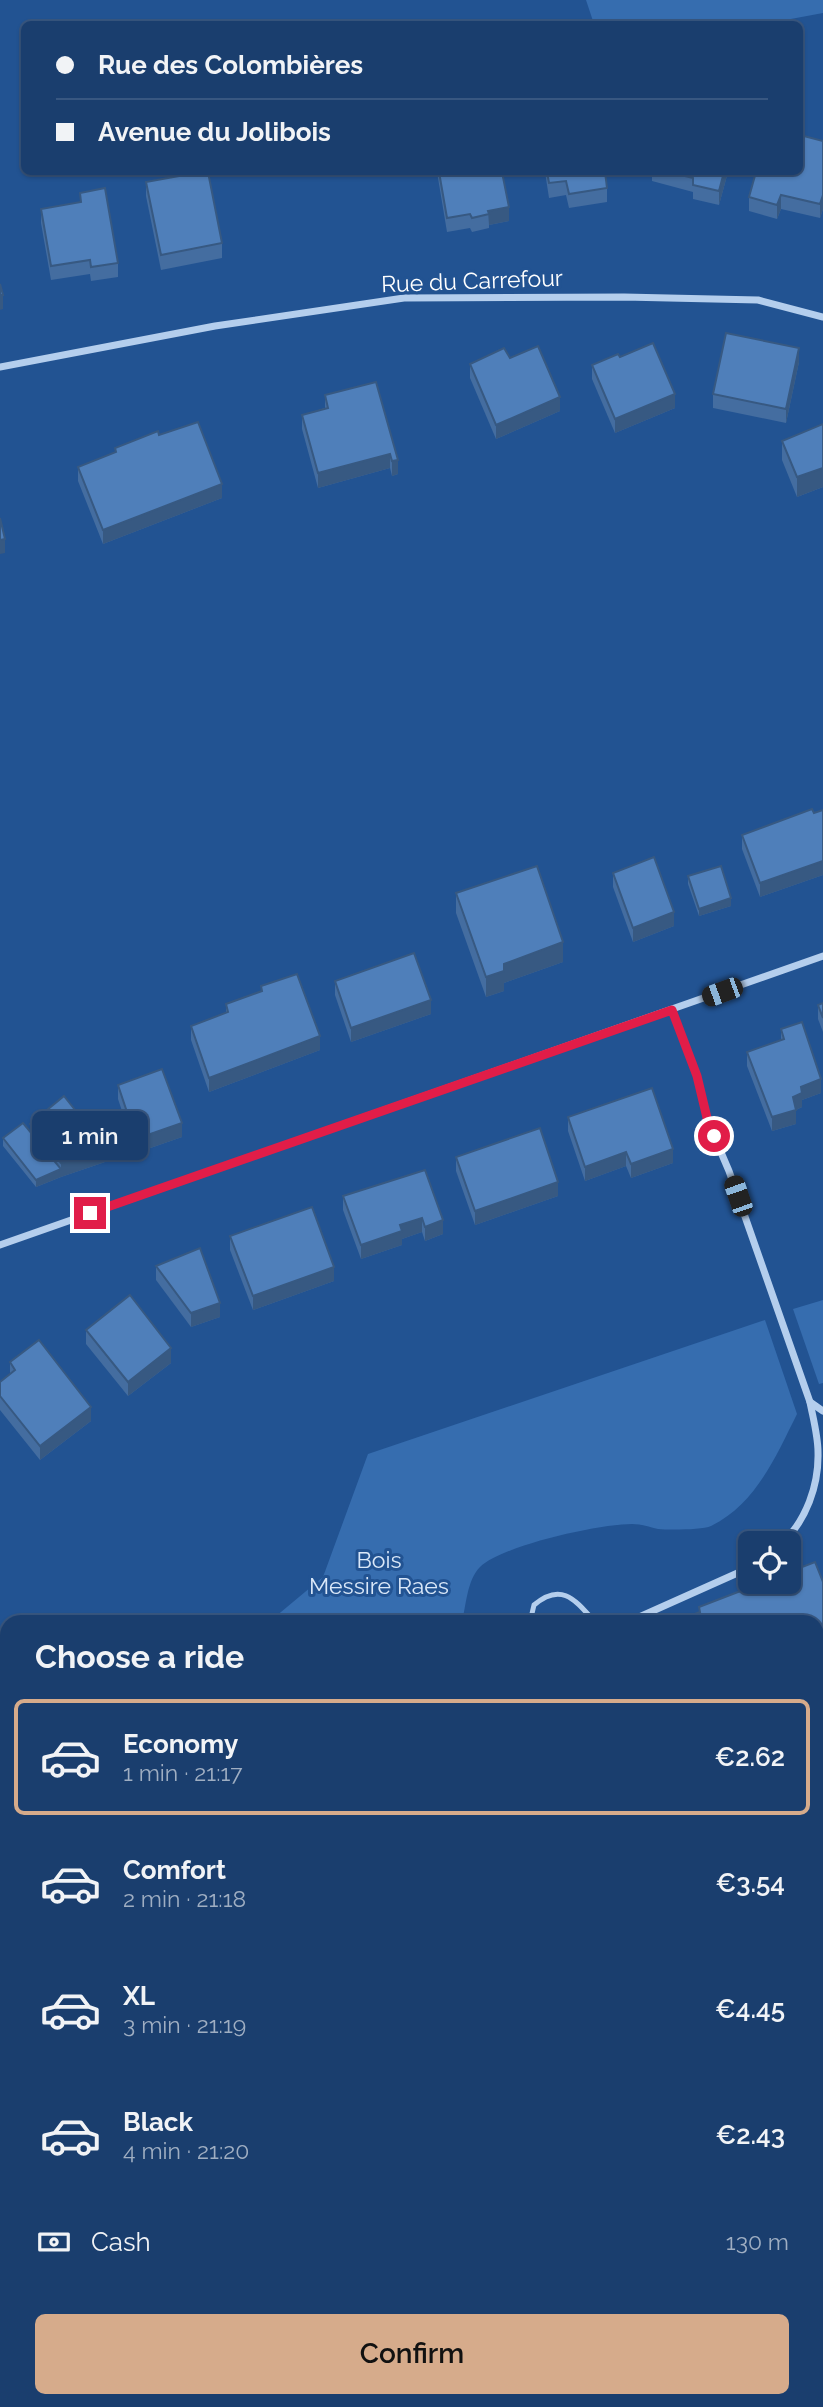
<!DOCTYPE html>
<meta charset="utf-8">
<style>
body{margin:0;font-family:Raleway,sans-serif;background:#274976;color:#f1f3f6;height:100vh;display:flex;flex-direction:column;font-size:26px;white-space:nowrap}
*{box-sizing:border-box;margin:0}
p{font-size:23px;color:#9faec2}
.icon{flex:none;width:38px;height:38px;fill:none;stroke:currentColor;stroke-width:2;stroke-linecap:round;stroke-linejoin:round}
.map{position:relative;flex:1;overflow:hidden}
.side{position:absolute;left:0px;top:1615px;width:824px;height:793px;display:flex;flex-direction:column;background:#1a3e6e;border-radius:21px 21px 0 0;box-shadow:0 2px 5px #0004,0 0 0 2px #385781}
.side>*{flex:none}
.top-card{position:absolute;left:21px;top:21px;width:782px;height:154px;border-radius:10px;box-shadow:0 2px 5px #0004,0 0 0 2px #385781;display:grid;align-content:center;height:154px;padding:0 35px;background:#1a3e6e}
.buttons{position:absolute;left:738px;top:1531px;display:grid;gap:14px}
.buttons a{display:grid;place-items:center;width:63px;height:63px;border-radius:10px;background:#1a3e6e;box-shadow:0 2px 5px #0004,0 0 0 2px #385781;font-size:35px}
.end{position:absolute;width:32px;height:32px;margin:-16px;border:9px solid #e11d48;background:#fff;box-shadow:0 0 0 4px #fff}
.from{border-radius:50%}
.bubble{position:absolute;height:49px;border-radius:10px;background:#1a3e6e;box-shadow:0 2px 5px #0004,0 0 0 2px #385781;font-size:23px;font-weight:600;line-height:49px;text-align:center}
.car{position:absolute;width:21px;height:42px;margin:-21px -10px;border-radius:9px;box-shadow:0 0 5px 2px #0007;background:linear-gradient(#222 24%,#8ab4d8 0 40%,#222 0 76%,#8ab4d8 0 86%,#222 0)}
.top-card b{display:flex;align-items:center;gap:24px;height:66px;font-size:26px}
.top-card b+b{border-top:2px solid #385781}
.top-card i{width:18px;height:18px;background:#f1f3f6}
ul{padding:0;list-style:none}
li{display:flex;align-items:center;gap:21px;height:116px;margin:0 14px 10px;padding:0 21px;border:4px solid transparent;border-radius:10px}
li div{flex:1}
li b{display:block;font-size:26px}
li em{font-style:normal;font-weight:600}
li.current{border-color:#d6ab8b}
li>.icon{width:63px;height:63px;stroke-width:1.5}
h2{padding:0 35px;font-size:32px;line-height:84px}
.pay{display:flex;align-items:center;gap:18px;height:77px;padding:0 35px;font-size:26px}
.pay p{margin-inline-start:auto}
.action{display:flex;gap:14px;margin-top:auto;padding:14px 35px}
.action a{flex:1;height:80px;border-radius:10px;background:#d6ab8b;color:#111;font-size:28px;font-weight:600;line-height:80px;text-align:center}
.map>svg:first-child{display:block}
.green{fill:#366daf}
.lines{fill:none;stroke-linecap:round;stroke-linejoin:round}
.lane{stroke:#b4ceed;stroke-width:5}
.street{stroke:#b4ceed;stroke-width:7}
.wall{fill:#446da0}
.shaded-wall{fill:#375982}
.building{fill:#4f7fba;stroke:#375982;stroke-width:2}
.route{stroke:#e11d48;stroke-width:9}
.labels{text-anchor:middle;stroke-width:6;stroke-linejoin:round;paint-order:stroke}
.street-label{font-size:23px;fill:#fff;stroke:#225392}
.park-label{font-size:23px;fill:#dae8f9;stroke:#225392}
</style>
<div class="map">
<svg width="823" height="2407" viewBox="0 0 823 2407">
<rect width="100%" height="100%" fill="#225392"/>
<!-- green -->
<g class="green">
<polygon points="586,0 823,0 823,13 764,24 594,24"/>
<polygon points="823,1300 823,1383 819,1384 793,1309"/>
<path d="M765,1320L797,1414C776,1456 756,1504 711,1526C702,1530 669,1530 658,1529C650,1527 641,1524 632,1524C600,1524 503,1545 480,1567C467,1580 466,1606 462,1622H269L323,1577L368,1454Z"/>
<polygon points="7,1679 7,2401 817,2401 817,1832 823,1829 823,2407 0,2407 0,1680"/>
</g>
<g class="lines">
<!-- lane -->
<path class="lane" d="M530,1622L534,1605C562,1581 576,1601 595,1622"/>
<!-- street -->
<g class="street">
<polyline points="0,367 215,326 404,298 624,297 758,300 823,317"/>
<polyline points="672,1010 697,1076 708,1122 729,1171 810,1402 823,1411"/>
<polyline points="0,1245 823,956"/>
<path d="M782,1544C806,1520 819,1486 818,1452C818,1436 813,1418 810,1402"/>
<polyline points="628,1622 751,1567"/>
</g>
</g>
<!-- wall -->
<g class="wall">
<polygon points="823,141 823,209 820,218 781,209 777,219 749,211 749,197"/>
<polygon points="437,172 502,172 509,221 489,225 489,228 472,232 470,228 447,232"/>
<polygon points="545,172 605,172 607,188 607,202 569,208 566,195 549,198"/>
<polygon points="652,172 728,172 719,205 693,199 693,192 652,181"/>
<polygon points="146,182 222,243 222,258 161,270 146,196"/>
<polygon points="80,193 118,263 118,277 91,281 90,274 51,280 41,223 41,209 80,202"/>
<polygon points="620,357 675,408 615,433 592,379 592,365"/>
<polygon points="510,358 560,411 496,439 470,378 470,364"/>
<polygon points="799,362 786,423 713,408 713,394"/>
<polygon points="376,382 398,474 392,476 390,468 318,488 302,429 302,415 325,408 325,395"/>
<polygon points="823,424 823,487 797,497 782,460 782,441"/>
<polygon points="159,435 222,498 103,544 78,481 78,467 115,452 115,448"/>
<polygon points="823,810 823,875 760,897 742,849 742,835"/>
<polygon points="613,873 674,926 633,942 613,887"/>
<polygon points="688,876 731,906 699,916 688,884"/>
<polygon points="456,893 563,962 504,983 504,991 486,997 456,913"/>
<polygon points="335,981 431,1014 351,1042 335,995"/>
<polygon points="261,986 320,1050 209,1092 191,1040 191,1026 226,1013 226,1004 261,992"/>
<polygon points="823,1003 823,1032 818,1019 818,1005"/>
<polygon points="781,1029 821,1093 802,1100 802,1107 796,1110 796,1124 772,1131 747,1066 747,1052 781,1040"/>
<polygon points="118,1085 182,1137 136,1153 118,1099"/>
<polygon points="568,1117 673,1163 631,1178 626,1166 585,1181 568,1131"/>
<polygon points="30,1124 105,1162 61,1177 36,1187 3,1146 3,1138 30,1132"/>
<polygon points="456,1157 558,1196 475,1225 456,1171"/>
<polygon points="425,1170 443,1234 425,1241 422,1232 402,1239 402,1245 361,1259 343,1210 343,1196"/>
<polygon points="230,1236 334,1281 253,1310 230,1250"/>
<polygon points="156,1266 220,1317 191,1327 156,1280"/>
<polygon points="86,1330 171,1363 128,1396 86,1344"/>
<polygon points="10,1362 91,1421 40,1460 0,1410 0,1382 10,1374"/>
</g>
<!-- shaded-wall -->
<g class="shaded-wall">
<polygon points="724,172 728,172 719,205 719,191"/>
<polygon points="781,195 781,209 777,219 777,205"/>
<polygon points="823,195 823,209 820,218 820,204"/>
<polygon points="509,207 509,221 489,225 488,211"/>
<polygon points="0,295 3,295 3,309 0,310"/>
<polygon points="799,348 799,362 786,423 786,409"/>
<polygon points="675,394 675,408 615,433 615,419"/>
<polygon points="560,397 560,411 496,439 496,425"/>
<polygon points="390,454 390,468 318,488 318,473"/>
<polygon points="398,460 398,474 392,476 392,461"/>
<polygon points="823,468 823,487 797,497 797,477"/>
<polygon points="222,484 222,498 103,544 103,530"/>
<polygon points="5,539 5,553 0,554 0,540"/>
<polygon points="823,861 823,875 760,897 760,883"/>
<polygon points="731,898 731,906 699,916 699,909"/>
<polygon points="674,912 674,926 633,942 633,928"/>
<polygon points="563,942 563,962 504,983 504,991 486,997 486,977 504,964"/>
<polygon points="431,1000 431,1014 351,1042 351,1028"/>
<polygon points="320,1036 320,1050 209,1092 209,1078"/>
<polygon points="821,1079 821,1093 802,1100 802,1107 796,1110 796,1124 772,1131 772,1117 793,1097 801,1087"/>
<polygon points="182,1123 182,1137 136,1153 136,1139"/>
<polygon points="105,1148 105,1162 61,1177 36,1187 36,1180 61,1169 61,1163"/>
<polygon points="673,1149 673,1163 631,1178 631,1164"/>
<polygon points="626,1152 626,1166 585,1181 585,1167"/>
<polygon points="558,1182 558,1196 475,1225 475,1211"/>
<polygon points="422,1218 422,1232 402,1239 402,1245 361,1259 361,1245 400,1225"/>
<polygon points="443,1220 443,1234 425,1241 425,1227"/>
<polygon points="334,1267 334,1281 253,1310 253,1296"/>
<polygon points="220,1303 220,1317 191,1327 191,1313"/>
<polygon points="171,1348 171,1363 128,1396 128,1382"/>
<polygon points="91,1407 91,1421 40,1460 40,1446"/>
<polygon points="823,1640 823,1660 817,1662 817,1642"/>
</g>
<!-- building -->
<g class="building">
<polygon points="800,135 823,141 823,195 820,204 781,195 777,205 749,197 756,172 800,172"/>
<polygon points="201,172 208,172 222,243 161,255 146,182"/>
<polygon points="439,172 502,172 509,207 488,211 489,214 472,218 470,214 447,218"/>
<polygon points="547,172 605,172 607,188 569,194 566,181 549,183"/>
<polygon points="669,172 724,172 719,191 693,185 693,178"/>
<polygon points="105,188 118,263 91,267 90,260 51,266 41,209 81,202 80,193"/>
<polygon points="0,284 3,295 0,295"/>
<polygon points="726,333 799,348 786,409 713,394"/>
<polygon points="653,343 675,394 615,419 592,365 618,354 620,357"/>
<polygon points="538,346 560,397 496,425 470,364 504,348 510,358"/>
<polygon points="376,382 398,460 392,461 390,454 318,473 302,415 328,408 325,395"/>
<polygon points="198,422 222,484 103,530 78,467 116,452 115,448 158,431 159,435"/>
<polygon points="823,424 823,468 797,477 782,441"/>
<polygon points="0,518 5,539 0,540"/>
<polygon points="812,809 814,813 823,810 823,861 760,883 742,835"/>
<polygon points="654,857 674,912 633,928 613,873"/>
<polygon points="537,866 563,942 504,964 504,971 486,977 456,893"/>
<polygon points="721,866 731,898 699,909 688,876"/>
<polygon points="414,953 431,1000 351,1028 335,981"/>
<polygon points="297,974 320,1036 209,1078 191,1026 228,1012 226,1004 262,991 261,986"/>
<polygon points="823,1003 823,1018 818,1005"/>
<polygon points="802,1022 821,1079 801,1087 802,1093 793,1097 796,1110 772,1117 747,1052 784,1039 781,1029"/>
<polygon points="162,1069 182,1123 136,1139 118,1085"/>
<polygon points="652,1088 673,1149 631,1164 626,1152 585,1167 568,1117"/>
<polygon points="64,1096 105,1148 61,1163 30,1124"/>
<polygon points="23,1123 61,1169 36,1180 3,1138"/>
<polygon points="540,1128 558,1182 475,1211 456,1157"/>
<polygon points="425,1170 443,1220 425,1227 422,1218 400,1225 402,1231 361,1245 343,1196"/>
<polygon points="312,1207 334,1267 253,1296 230,1236"/>
<polygon points="200,1248 220,1303 191,1313 156,1266"/>
<polygon points="130,1295 171,1348 128,1382 86,1330"/>
<polygon points="39,1340 91,1407 40,1446 0,1396 0,1382 15,1370 10,1362"/>
<polygon points="815,1562 823,1582 823,1640 817,1642 817,1622 673,1622 700,1612 699,1607 751,1587 753,1589 766,1585 765,1582 789,1582 789,1572"/>
</g>
<g class="lines">
<!-- route -->
<polyline class="route" points="90,1213 672,1010 697,1076 708,1122 714,1136"/>
</g>
<g class="labels">
<!-- street labels -->
<g class="street-label">
<text transform="translate(472 281) rotate(-2)" y="8">Rue du Carrefour</text>
</g>
<!-- park labels -->
<g class="park-label">
<text x="379" y="1568">Bois<tspan x="379" dy="26">Messire Raes</tspan></text>
</g>
</g>
</svg>
<div class="buttons">
<a><svg class="icon" aria-label="locate" viewBox="0 0 24 24"><circle cx="12" cy="12" r="6"/><path d="M12 2v4M12 18v4M2 12h4M18 12h4"/></svg></a>
</div>
<i class="end from" style="left:714px;top:1136px"></i>
<i class="end" style="left:90px;top:1213px"></i>
<div class="bubble" style="left:32px;top:1111px;width:116px">1 min</div>
<i class="car" style="left:722px;top:992px;rotate:250deg"></i>
<i class="car" style="left:738px;top:1196px;rotate:341deg"></i>
<div class="top-card">
<b><i class="from"></i>Rue des Colombières</b>
<b><i></i>Avenue du Jolibois</b>
</div>
<section class="side">
<h2>Choose a ride</h2>
<ul>
<li class="current"><svg class="icon" aria-label="car" viewBox="0 0 24 24"><path d="M5 17H2v-5l4-1 3-4h7l3 4 3 1v5h-3M9 17h6M6 11h13"/><circle cx="7" cy="17" r="2"/><circle cx="17" cy="17" r="2"/></svg><div><b>Economy</b><p>1 min · 21:17</p></div><em>€2.62</em></li>
<li><svg class="icon" aria-label="car" viewBox="0 0 24 24"><path d="M5 17H2v-5l4-1 3-4h7l3 4 3 1v5h-3M9 17h6M6 11h13"/><circle cx="7" cy="17" r="2"/><circle cx="17" cy="17" r="2"/></svg><div><b>Comfort</b><p>2 min · 21:18</p></div><em>€3.54</em></li>
<li><svg class="icon" aria-label="car" viewBox="0 0 24 24"><path d="M5 17H2v-5l4-1 3-4h7l3 4 3 1v5h-3M9 17h6M6 11h13"/><circle cx="7" cy="17" r="2"/><circle cx="17" cy="17" r="2"/></svg><div><b>XL</b><p>3 min · 21:19</p></div><em>€4.45</em></li>
<li><svg class="icon" aria-label="car" viewBox="0 0 24 24"><path d="M5 17H2v-5l4-1 3-4h7l3 4 3 1v5h-3M9 17h6M6 11h13"/><circle cx="7" cy="17" r="2"/><circle cx="17" cy="17" r="2"/></svg><div><b>Black</b><p>4 min · 21:20</p></div><em>€2.43</em></li>
</ul>
<div class="pay"><svg class="icon" aria-label="cash" viewBox="0 0 24 24"><path d="M3 7h18v10H3z"/><circle cx="12" cy="12" r="2"/></svg>Cash<p>130 m</p></div>
<div class="action"><a>Confirm</a></div>
</section>
</div>
